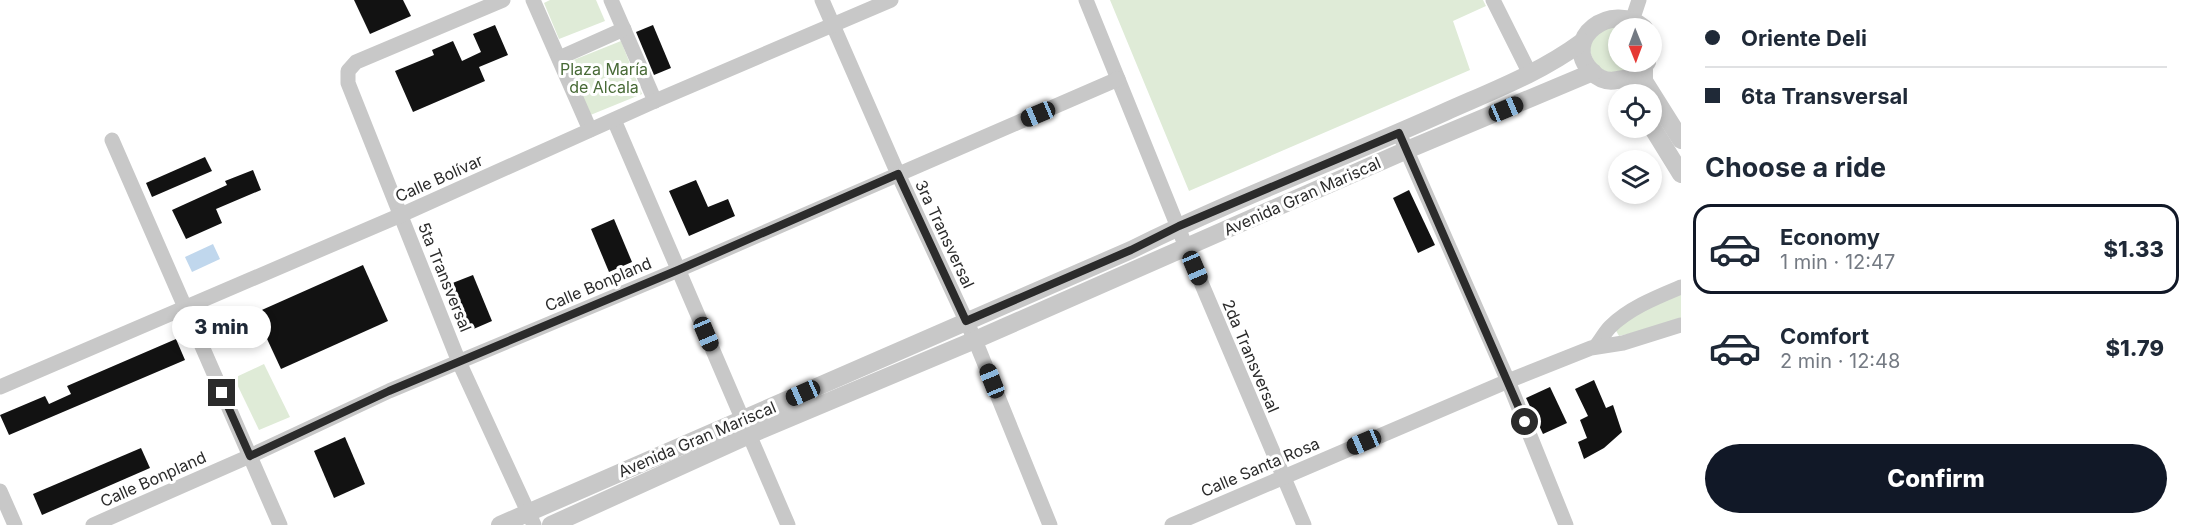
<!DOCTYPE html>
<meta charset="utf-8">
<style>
body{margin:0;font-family:Inter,sans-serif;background:#f2f2f3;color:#1f2937;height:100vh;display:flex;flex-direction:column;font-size:22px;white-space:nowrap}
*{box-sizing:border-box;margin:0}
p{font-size:20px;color:#747a83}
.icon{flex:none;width:33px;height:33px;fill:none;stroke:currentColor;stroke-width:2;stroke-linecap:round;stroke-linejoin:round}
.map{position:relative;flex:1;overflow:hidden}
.details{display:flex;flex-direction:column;background:#fff;width:510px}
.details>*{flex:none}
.top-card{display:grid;align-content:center;height:132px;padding:0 24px;background:#fff}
.needle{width:39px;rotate:179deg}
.tools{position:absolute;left:1608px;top:18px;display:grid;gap:12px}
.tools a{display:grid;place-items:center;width:54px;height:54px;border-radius:50%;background:#fff;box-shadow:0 3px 9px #0003;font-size:30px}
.end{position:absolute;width:27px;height:27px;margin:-14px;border:8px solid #2b2b2b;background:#fff;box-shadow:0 0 0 3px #fff}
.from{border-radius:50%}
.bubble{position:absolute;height:42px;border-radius:21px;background:#fff;box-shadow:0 3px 9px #0003;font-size:20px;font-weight:800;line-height:42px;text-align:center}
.car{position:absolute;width:18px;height:36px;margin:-18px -9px;border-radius:8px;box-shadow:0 0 4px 2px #0007;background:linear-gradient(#222 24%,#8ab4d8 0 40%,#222 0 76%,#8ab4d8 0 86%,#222 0)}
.top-card b{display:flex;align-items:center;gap:21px;height:57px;font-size:22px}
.top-card b+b{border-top:2px solid #e0e1e3}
.top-card i{width:15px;height:15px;background:#1f2937}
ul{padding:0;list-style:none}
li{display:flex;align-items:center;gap:18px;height:90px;margin:0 12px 9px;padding:0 12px;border:3px solid transparent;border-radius:18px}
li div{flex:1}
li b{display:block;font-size:22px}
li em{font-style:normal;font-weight:800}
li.active{border-color:#111827}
li>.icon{width:54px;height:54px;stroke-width:1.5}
h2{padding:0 24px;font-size:27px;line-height:72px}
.action{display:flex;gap:12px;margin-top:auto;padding:12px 24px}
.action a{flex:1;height:69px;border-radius:36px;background:#111827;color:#fff;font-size:24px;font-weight:800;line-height:69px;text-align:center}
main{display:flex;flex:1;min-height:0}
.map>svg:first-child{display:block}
.green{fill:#dfebd7}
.water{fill:#c0d7ed}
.building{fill:#121212}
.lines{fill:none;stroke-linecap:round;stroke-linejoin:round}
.minor{stroke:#c8c8c8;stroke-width:15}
.tertiary{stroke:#c8c8c8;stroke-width:18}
.route{stroke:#2b2b2b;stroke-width:8}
.labels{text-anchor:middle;stroke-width:6;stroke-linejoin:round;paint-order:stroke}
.park-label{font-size:16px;fill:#486a36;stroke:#fff}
.street-label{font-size:16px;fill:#2b2b2b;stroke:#fff}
</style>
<main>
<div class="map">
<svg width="1681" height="525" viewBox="0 0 1681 525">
<rect width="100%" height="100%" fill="#fff"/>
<!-- green -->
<g class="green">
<polygon points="550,0 596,0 605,21 559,39 544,3"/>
<polygon points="1110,0 1483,0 1486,6 1453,21 1470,70 1189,191"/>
<path d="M1605,24L1632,28H1618V62H1637C1634,65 1631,70 1627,71C1604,83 1580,54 1594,33C1596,30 1602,27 1605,24Z"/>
<polygon points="621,41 642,94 588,116 566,63"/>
<polygon points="1681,290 1681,322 1619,336 1614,327"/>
<polygon points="264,364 290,417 259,430 234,378"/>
</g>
<!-- water -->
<polygon class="water" points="213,244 220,259 192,272 185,257"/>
<!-- building -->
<g class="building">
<polygon points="354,0 403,0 411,16 370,34"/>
<polygon points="495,25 508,55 479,67 485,81 413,112 395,71 434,55 432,50 453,41 462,61 481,52 473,34"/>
<polygon points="653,25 671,68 654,75 636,32"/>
<polygon points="205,157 212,171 152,197 146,183"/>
<polygon points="253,170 261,190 216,209 222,223 186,239 172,210 227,185 225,181"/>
<polygon points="696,180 708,207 728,199 735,216 689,236 669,191"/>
<polygon points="1409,190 1435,245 1418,253 1393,198"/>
<polygon points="614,219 632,262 609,272 591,229"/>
<polygon points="363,265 388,321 281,369 255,313"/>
<polygon points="473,275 492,321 469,331 450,284"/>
<polygon points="176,339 185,360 9,435 0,415 45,396 49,404 71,394 67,386"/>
<polygon points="1594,380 1606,408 1613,405 1622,432 1604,448 1584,459 1578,442 1587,438 1580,420 1588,416 1575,389"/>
<polygon points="1550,387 1567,423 1543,434 1526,398"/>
<polygon points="345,437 365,484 334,498 314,451"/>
<polygon points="141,448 150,468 42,515 33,494"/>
</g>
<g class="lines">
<!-- minor -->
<g class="minor">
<polyline points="503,0 356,62 348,71 348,83 459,362 534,525"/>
<polyline points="533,0 590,130"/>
<polyline points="611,0 655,101"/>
<polyline points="822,0 898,174 975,340 1050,525"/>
<polyline points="1086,0 1186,247 1304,525"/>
<polyline points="1493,0 1530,74"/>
<polyline points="1633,18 1639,0"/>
<polyline points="559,58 624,29"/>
<polyline points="614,120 788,525"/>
<polyline points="1399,133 1508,381 1566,525"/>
<polyline points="112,140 280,525"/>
<path d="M1596,346C1601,340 1605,332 1610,327C1629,308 1657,297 1681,287"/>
<polyline points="0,387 401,215 655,101 891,0"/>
<polyline points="0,491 15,525"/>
<polyline points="93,525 250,456 389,391 678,270 1118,79"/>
<polyline points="1172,525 1508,381 1591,348 1623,343 1681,325"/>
</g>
<!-- tertiary -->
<g class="tertiary">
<path d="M1644,28C1612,0 1559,39 1592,72C1599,79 1608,82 1617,80C1630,79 1640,73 1647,62"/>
<polyline points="1644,67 1644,81 1681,140"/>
<polyline points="1652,127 1681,174"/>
<path d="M500,525L1131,250C1233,199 1341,159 1445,112C1492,91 1540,73 1582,42"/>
<polyline points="551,525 749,435 975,340 1407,150 1593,72"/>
</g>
</g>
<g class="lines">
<!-- route -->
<polyline class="route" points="222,393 250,456 389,391 678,270 898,174 966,321 1131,250 1179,226 1399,133 1525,422"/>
</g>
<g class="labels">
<!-- park labels -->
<g class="park-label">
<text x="604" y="75">Plaza María<tspan x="604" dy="18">de Alcala</tspan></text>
</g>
<!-- street labels -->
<g class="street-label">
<text transform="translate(439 178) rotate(-24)" y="6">Calle Bolívar</text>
<text transform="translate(1302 196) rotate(-24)" y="6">Avenida Gran Mariscal</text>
<text transform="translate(945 234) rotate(65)" y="6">3ra Transversal</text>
<text transform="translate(445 277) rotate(68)" y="6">5ta Transversal</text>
<text transform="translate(598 284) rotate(-23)" y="6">Calle Bonpland</text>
<text transform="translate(1251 356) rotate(67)" y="6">2da Transversal</text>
<text transform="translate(697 439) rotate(-23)" y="6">Avenida Gran Mariscal</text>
<text transform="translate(1260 467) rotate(-23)" y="6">Calle Santa Rosa</text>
<text transform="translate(153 479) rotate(-24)" y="6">Calle Bonpland</text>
</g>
</g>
</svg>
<div class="tools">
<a><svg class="needle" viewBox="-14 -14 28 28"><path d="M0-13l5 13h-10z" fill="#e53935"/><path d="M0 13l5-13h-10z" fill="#747a83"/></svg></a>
<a><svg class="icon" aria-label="locate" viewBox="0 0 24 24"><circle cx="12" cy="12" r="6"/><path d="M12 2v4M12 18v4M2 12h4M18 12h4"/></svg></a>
<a><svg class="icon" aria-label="layers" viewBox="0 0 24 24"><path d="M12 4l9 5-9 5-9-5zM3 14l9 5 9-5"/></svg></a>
</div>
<i class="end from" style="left:1525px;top:422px"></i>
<i class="end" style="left:222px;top:393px"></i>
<div class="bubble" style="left:172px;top:306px;width:99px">3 min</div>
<i class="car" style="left:1506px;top:109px;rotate:67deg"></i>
<i class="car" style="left:1038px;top:114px;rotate:247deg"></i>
<i class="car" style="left:1195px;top:268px;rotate:157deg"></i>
<i class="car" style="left:706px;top:334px;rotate:157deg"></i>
<i class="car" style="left:992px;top:381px;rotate:338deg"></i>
<i class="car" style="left:803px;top:393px;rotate:246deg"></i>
<i class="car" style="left:1364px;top:442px;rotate:247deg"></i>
</div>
<section class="details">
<div class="top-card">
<b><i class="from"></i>Oriente Deli</b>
<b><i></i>6ta Transversal</b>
</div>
<h2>Choose a ride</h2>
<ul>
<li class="active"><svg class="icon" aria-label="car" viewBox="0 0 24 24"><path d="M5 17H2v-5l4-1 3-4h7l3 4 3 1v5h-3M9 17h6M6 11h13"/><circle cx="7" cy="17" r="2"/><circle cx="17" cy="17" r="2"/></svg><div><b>Economy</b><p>1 min · 12:47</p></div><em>$1.33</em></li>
<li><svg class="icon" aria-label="car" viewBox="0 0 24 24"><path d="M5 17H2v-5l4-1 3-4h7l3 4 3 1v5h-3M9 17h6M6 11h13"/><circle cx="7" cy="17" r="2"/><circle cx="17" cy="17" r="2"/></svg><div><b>Comfort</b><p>2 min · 12:48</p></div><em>$1.79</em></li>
</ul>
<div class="action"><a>Confirm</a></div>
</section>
</main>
